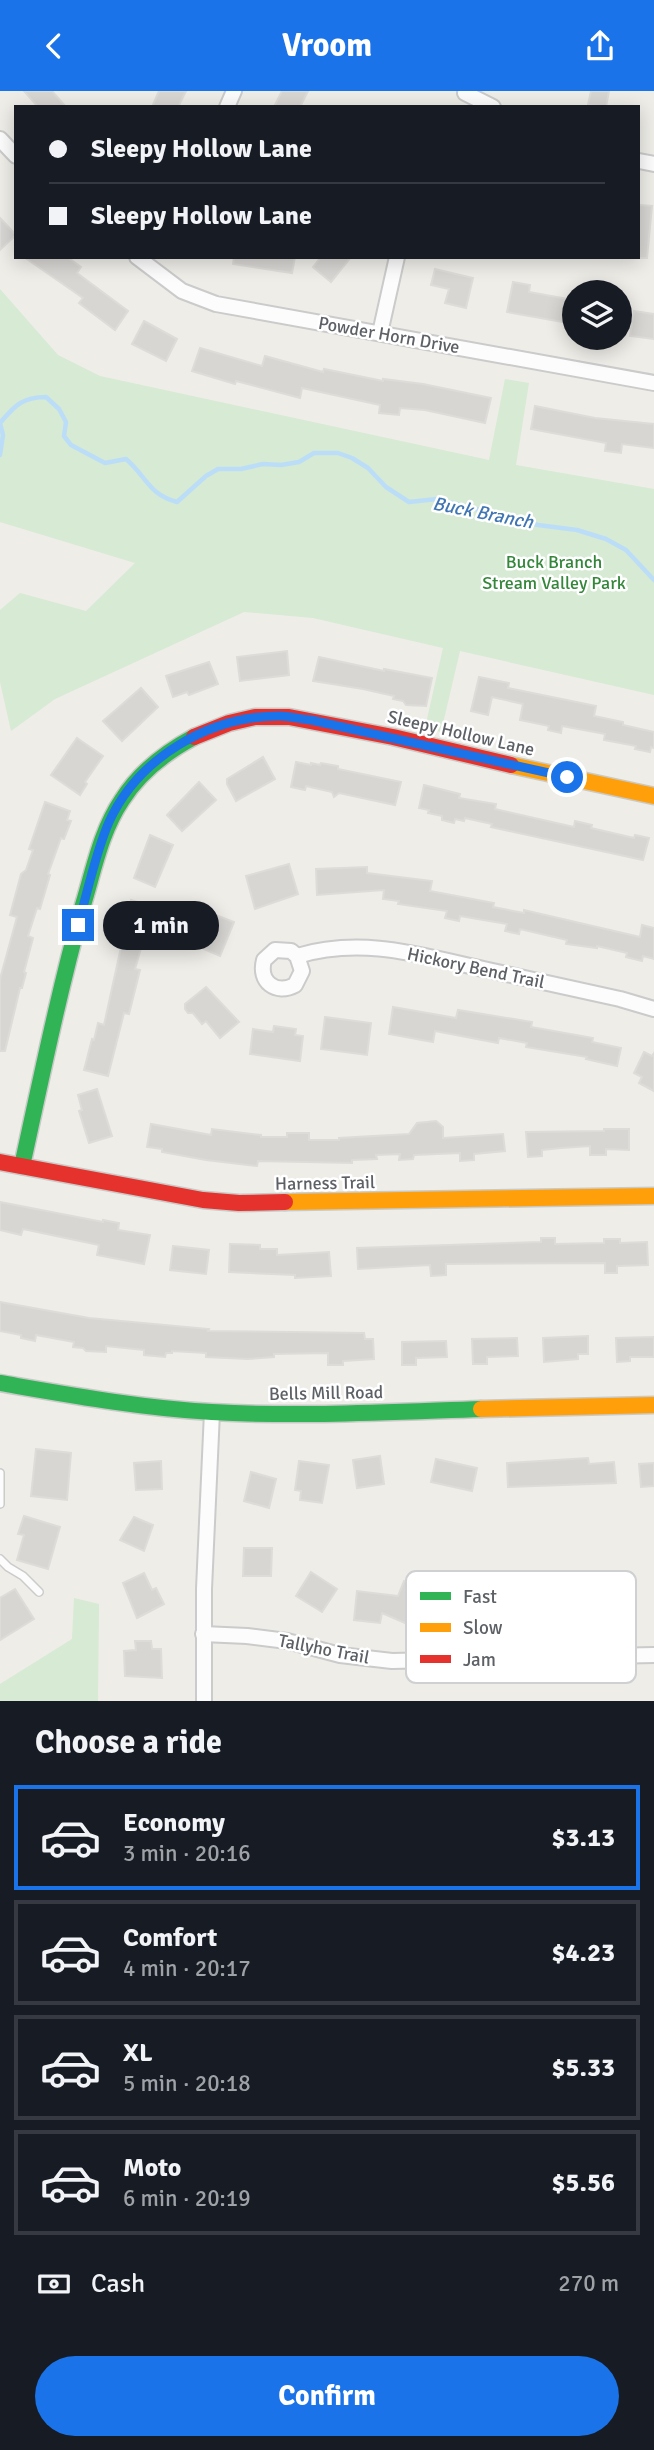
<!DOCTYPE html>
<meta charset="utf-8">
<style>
body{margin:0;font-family:Signika,sans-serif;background:#242831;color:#f1f3f6;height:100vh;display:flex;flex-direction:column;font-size:26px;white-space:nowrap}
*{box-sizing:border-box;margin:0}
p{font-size:23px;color:#9ea1a6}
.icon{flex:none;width:38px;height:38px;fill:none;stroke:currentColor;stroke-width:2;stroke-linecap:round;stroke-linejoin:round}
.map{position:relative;height:1610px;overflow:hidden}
.details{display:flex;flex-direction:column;background:#171b24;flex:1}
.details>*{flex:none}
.hud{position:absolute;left:14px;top:14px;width:626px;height:154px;border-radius:0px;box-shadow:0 4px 18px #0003;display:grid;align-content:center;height:154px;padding:0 35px;background:#171b24}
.buttons{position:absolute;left:562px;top:189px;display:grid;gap:14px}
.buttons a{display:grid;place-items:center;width:70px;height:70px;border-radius:50%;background:#171b24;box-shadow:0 4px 18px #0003;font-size:35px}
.end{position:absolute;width:32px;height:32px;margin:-16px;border:9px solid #1a73e8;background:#fff;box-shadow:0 0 0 4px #fff}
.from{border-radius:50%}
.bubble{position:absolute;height:49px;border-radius:24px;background:#171b24;box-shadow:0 4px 18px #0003;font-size:23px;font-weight:700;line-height:49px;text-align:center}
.hud b{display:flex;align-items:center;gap:24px;height:66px;font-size:26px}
.hud b+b{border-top:2px solid #363941}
.hud i{width:18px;height:18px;background:#f1f3f6}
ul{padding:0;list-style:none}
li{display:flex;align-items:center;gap:21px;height:105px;margin:0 14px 10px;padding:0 21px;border:4px solid #363941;border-radius:0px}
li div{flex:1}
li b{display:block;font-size:26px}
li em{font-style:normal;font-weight:700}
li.current{border-color:#1a73e8}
li>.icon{width:63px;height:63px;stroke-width:1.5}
h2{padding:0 35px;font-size:32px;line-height:84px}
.pay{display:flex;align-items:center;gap:18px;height:77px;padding:0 35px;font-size:26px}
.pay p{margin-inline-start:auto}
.action{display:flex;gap:14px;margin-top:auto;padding:14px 35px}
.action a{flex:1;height:80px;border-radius:42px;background:#1a73e8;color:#fff;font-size:28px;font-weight:700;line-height:80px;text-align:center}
header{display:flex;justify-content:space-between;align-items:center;height:91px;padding:0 35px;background:#1a73e8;color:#fff;font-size:32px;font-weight:700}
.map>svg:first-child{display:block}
.green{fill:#d6ead4}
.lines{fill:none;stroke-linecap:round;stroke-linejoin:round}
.stream{stroke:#bcddf8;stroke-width:4.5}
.building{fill:#d7d6d3;stroke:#dddcd8;stroke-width:2}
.lane-casing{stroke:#cacbca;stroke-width:10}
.street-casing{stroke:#cacbca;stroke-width:18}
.fast-casing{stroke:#c9cac8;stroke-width:19}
.slow-casing{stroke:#c9cac8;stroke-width:19}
.jam-casing{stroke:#c9cac8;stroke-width:19}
.lane{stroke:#fcfcfc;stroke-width:7}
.street{stroke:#fcfcfc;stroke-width:14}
.fast{stroke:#30b455;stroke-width:16}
.slow{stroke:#ff9f0a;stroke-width:16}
.jam{stroke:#e5322d;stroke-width:16}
.route{stroke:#1a73e8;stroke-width:9}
.labels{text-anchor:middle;stroke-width:5;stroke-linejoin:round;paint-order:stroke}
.street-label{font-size:18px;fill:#5d6166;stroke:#fff}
.park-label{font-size:18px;fill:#34863a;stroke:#fff}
.water-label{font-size:19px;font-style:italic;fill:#4176b4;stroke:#fff}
.key{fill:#fff;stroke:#ced0d1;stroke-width:2}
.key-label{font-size:19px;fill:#5d6166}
</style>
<header><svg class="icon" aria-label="back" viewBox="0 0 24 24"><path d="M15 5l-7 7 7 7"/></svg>Vroom<svg class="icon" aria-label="share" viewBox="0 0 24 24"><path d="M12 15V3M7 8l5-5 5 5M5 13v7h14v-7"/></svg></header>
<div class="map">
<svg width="654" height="1610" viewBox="0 0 654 1610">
<rect width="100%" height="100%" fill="#eeede8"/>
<!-- green -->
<g class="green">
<polygon points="0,198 58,264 100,285 489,369 505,288 529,292 516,374 654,398 654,604 460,560 441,641 425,637 443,557 313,527 244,521 55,608 11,640 0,591 0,519 20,502 86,520 135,472 0,431"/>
<polygon points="74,1507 99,1513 98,1610 0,1610 0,1593 72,1548"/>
</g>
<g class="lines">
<!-- stream -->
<path class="stream" d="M0,364L3,344L0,332C15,314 23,306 46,306L59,318L66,331L64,345L71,354L105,372L126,368C147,386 148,403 177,411L206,385L218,378H241L263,373L281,374L299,371L314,362H338L352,367L368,377L386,396L409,411L437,408L538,434L577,439L606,448L626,459L654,489"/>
</g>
<!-- building -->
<g class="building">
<polygon points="24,0 52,0 66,16 38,16"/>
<polygon points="159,0 186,0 178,16 152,16"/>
<polygon points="282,0 308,0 300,16 274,16"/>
<polygon points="591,0 609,0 606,16 588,14"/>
<polygon points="639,114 652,115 647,167 639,167"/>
<polygon points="0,127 16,144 0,159"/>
<polygon points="24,166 67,166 81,176 77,182 128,220 115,239 79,212 83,207"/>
<polygon points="234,166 295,166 292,182 233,173"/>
<polygon points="321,166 351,166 331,191 313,176"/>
<polygon points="435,178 473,187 466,217 445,212 449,198 431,194"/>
<polygon points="513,191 530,194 529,201 574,209 574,233 507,221"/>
<polygon points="634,220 654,223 654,248 630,245"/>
<polygon points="144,230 177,248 166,270 132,253"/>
<polygon points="200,257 262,275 265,265 323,281 324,278 383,290 383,288 423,293 491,307 485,332 425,319 400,317 399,324 379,322 380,314 302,297 300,307 236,290 235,293 192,280"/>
<polygon points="535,315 595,327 654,333 654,357 622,353 621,362 605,360 606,352 531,338"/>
<polygon points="287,560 289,584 240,590 237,566"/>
<polygon points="319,566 384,580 384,578 432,587 426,615 406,614 403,610 393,608 394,605 363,598 313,590"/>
<polygon points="209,571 218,593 189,604 187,601 173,606 166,585"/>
<polygon points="479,586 509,592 508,597 596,615 594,625 623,631 623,634 654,641 654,657 651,656 650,661 635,658 636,655 604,649 605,643 562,635 561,642 548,639 549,635 520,629 523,613 492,606 488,624 471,620"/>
<polygon points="141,597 158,616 122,650 103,630"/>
<polygon points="77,647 103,665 85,691 87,693 80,704 51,684"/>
<polygon points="263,666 275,688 236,710 227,693 227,688"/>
<polygon points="296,671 311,674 311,672 320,674 321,672 338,675 338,678 401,691 395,714 339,702 334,706 332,701 306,695 305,699 291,696"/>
<polygon points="199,691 216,709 182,740 167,724"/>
<polygon points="424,694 460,703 459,707 496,713 495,718 574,736 575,730 592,734 591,737 634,747 635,744 649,747 643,769 491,736 492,733 465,727 464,730 455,728 454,732 442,729 442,725 428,722 429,719 419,717"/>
<polygon points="45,711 70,720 67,729 71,730 64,748 61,747 48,783 50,784 40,818 37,817 28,845 33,847 24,881 26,882 22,897 20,897 5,960 0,960 0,888 17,826 10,824 21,783 26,779 33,759 29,758"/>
<polygon points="150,744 173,754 155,796 134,787"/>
<polygon points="289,773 298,803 255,818 246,785"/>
<polygon points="367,776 367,782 432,790 430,800 494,812 493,816 524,822 524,819 640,846 642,834 654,837 654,868 643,865 642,870 626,866 627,862 597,855 597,857 566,853 567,849 520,838 519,843 505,840 507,833 460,825 459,830 445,827 447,820 398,813 399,810 383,808 384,799 317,804 316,778"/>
<polygon points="131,809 153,816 135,878 140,879 129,923 124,922 108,985 84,979 92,948 94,949 98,932 104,934 121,856 116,854"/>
<polygon points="213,823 234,831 220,865 199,856"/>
<polygon points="206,896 239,931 220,947 206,930 202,933 193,922 188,922 185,918 185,913"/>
<polygon points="393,916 456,927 458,919 532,931 531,936 593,947 592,951 621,957 617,975 586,968 587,966 526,956 527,952 499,947 498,952 435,940 433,951 389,943"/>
<polygon points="325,926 371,932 367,964 321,958"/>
<polygon points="274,935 296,938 295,944 303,945 300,970 250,963 253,938 273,941"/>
<polygon points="644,961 652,965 654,962 654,1000 639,992 642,986 634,982"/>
<polygon points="97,998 112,1045 89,1052 79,1020 82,1019 78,1004"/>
<polygon points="436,1030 443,1036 443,1047 503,1043 505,1060 474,1063 474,1069 460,1070 460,1062 414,1064 413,1068 399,1069 400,1063 376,1064 377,1068 352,1069 352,1072 258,1070 257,1075 206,1069 162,1061 162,1058 147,1056 151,1033 211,1044 212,1038 261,1044 261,1046 287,1046 287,1042 309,1042 309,1049 339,1049 339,1047 409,1043 417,1032"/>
<polygon points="604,1038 629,1038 629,1059 606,1058 606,1064 590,1064 590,1055 561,1057 542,1059 542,1065 528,1066 526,1041 604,1040"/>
<polygon points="0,1111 103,1131 103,1129 119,1132 118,1139 150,1144 144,1173 97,1164 99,1154 23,1138 21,1144 0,1139"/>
<polygon points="541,1147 555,1147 555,1153 604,1152 604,1148 620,1148 620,1152 647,1151 648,1174 617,1175 617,1182 605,1182 605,1172 446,1173 446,1184 431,1185 430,1174 358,1178 357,1157 541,1151"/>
<polygon points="230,1153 260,1154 260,1158 277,1158 277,1164 329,1161 331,1185 295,1187 295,1184 229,1181"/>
<polygon points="173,1155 209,1159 206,1183 170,1179"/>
<polygon points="0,1211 89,1227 209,1238 208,1240 364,1242 365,1248 373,1248 374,1268 343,1270 343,1274 328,1274 328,1262 274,1263 274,1266 248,1268 206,1266 206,1262 172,1260 172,1262 166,1262 165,1266 144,1264 144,1259 106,1255 106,1261 86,1260 83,1257 73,1256 74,1251 36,1244 35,1250 21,1247 21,1244 0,1240"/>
<polygon points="588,1245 588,1263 578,1263 578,1268 544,1271 543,1247"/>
<polygon points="654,1246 654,1266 630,1266 630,1270 617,1271 616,1247"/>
<polygon points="517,1247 518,1265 487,1266 487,1273 473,1273 472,1248"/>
<polygon points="446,1250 447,1266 416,1267 416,1274 402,1274 402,1251"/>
<polygon points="36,1358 71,1362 67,1409 31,1405"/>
<polygon points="380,1365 384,1393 357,1397 353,1369"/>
<polygon points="588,1367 589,1373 614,1371 616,1392 508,1396 507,1372"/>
<polygon points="436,1368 477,1377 472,1400 431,1391"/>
<polygon points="161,1370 162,1398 136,1399 134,1372"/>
<polygon points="299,1370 329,1374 322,1412 300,1409 301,1400 295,1399"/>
<polygon points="654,1372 654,1395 641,1396 639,1373"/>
<polygon points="251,1381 276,1388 269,1417 244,1410"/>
<polygon points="24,1425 60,1436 48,1478 17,1469 24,1444 18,1443"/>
<polygon points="134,1426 153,1434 144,1460 120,1449"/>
<polygon points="244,1457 272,1457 271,1485 243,1485"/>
<polygon points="311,1481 337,1498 322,1521 296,1505"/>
<polygon points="144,1482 152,1499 156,1497 164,1513 137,1527 123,1492"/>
<polygon points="404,1490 428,1500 414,1536 382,1522 380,1532 354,1529 357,1500 398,1505"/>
<polygon points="15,1498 34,1528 0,1549 0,1507"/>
<polygon points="135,1550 151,1550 152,1558 161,1558 162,1587 125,1585 124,1560 136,1559"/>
</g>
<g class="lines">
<!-- lane casing -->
<g class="lane-casing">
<g id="lane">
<polyline points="0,1382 0,1413"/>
<polyline points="0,1468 8,1476 23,1485 39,1501"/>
</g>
</g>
<!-- street casing -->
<g class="street-casing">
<g id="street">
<polyline points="465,2 493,16"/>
<polyline points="227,16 234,0"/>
<polyline points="0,48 16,65"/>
<polyline points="639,70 654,73"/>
<polyline points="137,166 182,200 216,213 654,292"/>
<polyline points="380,242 397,166"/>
<path d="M297,865L302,880L295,894C276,904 258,891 264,869L275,859L291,860L297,865C364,845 423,865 488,879C532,889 576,898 620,908L654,918"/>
<polyline points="203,1543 247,1545 287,1550 340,1564 392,1570 654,1564"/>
<polyline points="204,1610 204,1498 212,1321"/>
</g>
</g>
<!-- fast casing -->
<g class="fast-casing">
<g id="fast">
<path d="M22,1075C41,988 59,900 83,814C94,778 101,740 122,709C139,682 166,661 194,646"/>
<path d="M0,1292C70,1304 141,1317 212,1321C301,1326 392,1321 481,1318"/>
</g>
</g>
<!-- slow casing -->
<g class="slow-casing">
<g id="slow">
<polyline points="511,674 654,705"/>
<polyline points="285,1111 654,1105"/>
<polyline points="481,1318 654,1314"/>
</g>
</g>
<!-- jam casing -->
<g class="jam-casing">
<g id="jam">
<polyline points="194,646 229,632 255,626 289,626 393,646 511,674"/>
<polyline points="0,1071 203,1109 239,1112 285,1111"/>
</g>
</g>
<!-- lane -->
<use href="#lane" class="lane"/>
<!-- street -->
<use href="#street" class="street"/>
<!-- fast -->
<use href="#fast" class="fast"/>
<!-- slow -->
<use href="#slow" class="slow"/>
<!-- jam -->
<use href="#jam" class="jam"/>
</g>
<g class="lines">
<!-- route -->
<path class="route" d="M78,834C88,800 95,763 109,731C138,667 209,625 279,625C289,625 300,628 311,629L567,686"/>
</g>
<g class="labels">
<!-- street labels -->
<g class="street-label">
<text transform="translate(389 244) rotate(10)" y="6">Powder Horn Drive</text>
<text transform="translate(461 642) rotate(13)" y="6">Sleepy Hollow Lane</text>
<text transform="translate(476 877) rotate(12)" y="6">Hickory Bend Trail</text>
<text transform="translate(325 1092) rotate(-1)" y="6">Harness Trail</text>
<text transform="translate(326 1302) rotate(-1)" y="6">Bells Mill Road</text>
<text transform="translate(324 1558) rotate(11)" y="6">Tallyho Trail</text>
</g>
<!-- park labels -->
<g class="park-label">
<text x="554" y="477">Buck Branch<tspan x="554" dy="21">Stream Valley Park</tspan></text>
</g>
<!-- water labels -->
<g class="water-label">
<text transform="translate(483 421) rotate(11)" y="7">Buck Branch</text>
</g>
</g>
<!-- legend -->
<rect x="406" y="1480" width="230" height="112" rx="10" class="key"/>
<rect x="420" y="1501" width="31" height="8" fill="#30b455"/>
<rect x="420" y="1532" width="31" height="9" fill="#ff9f0a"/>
<rect x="420" y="1564" width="31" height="8" fill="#e5322d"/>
<g class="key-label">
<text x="463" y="1512">Fast</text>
<text x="463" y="1543">Slow</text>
<text x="463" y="1575">Jam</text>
</g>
</svg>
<div class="buttons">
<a><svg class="icon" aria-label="layers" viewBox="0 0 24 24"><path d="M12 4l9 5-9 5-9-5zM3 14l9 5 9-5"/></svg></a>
</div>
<i class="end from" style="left:567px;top:686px"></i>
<i class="end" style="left:78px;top:834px"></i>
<div class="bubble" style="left:103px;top:810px;width:116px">1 min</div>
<div class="hud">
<b><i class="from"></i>Sleepy Hollow Lane</b>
<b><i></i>Sleepy Hollow Lane</b>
</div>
</div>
<section class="details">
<h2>Choose a ride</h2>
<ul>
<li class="current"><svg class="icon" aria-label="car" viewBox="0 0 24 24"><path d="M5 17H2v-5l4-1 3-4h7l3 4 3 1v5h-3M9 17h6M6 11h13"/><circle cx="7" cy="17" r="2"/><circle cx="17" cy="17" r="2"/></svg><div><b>Economy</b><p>3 min · 20:16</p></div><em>$3.13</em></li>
<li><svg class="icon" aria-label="car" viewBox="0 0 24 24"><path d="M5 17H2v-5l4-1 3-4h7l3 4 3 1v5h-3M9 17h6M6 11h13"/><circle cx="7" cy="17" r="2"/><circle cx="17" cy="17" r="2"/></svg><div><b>Comfort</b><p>4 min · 20:17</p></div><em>$4.23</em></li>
<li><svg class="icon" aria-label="car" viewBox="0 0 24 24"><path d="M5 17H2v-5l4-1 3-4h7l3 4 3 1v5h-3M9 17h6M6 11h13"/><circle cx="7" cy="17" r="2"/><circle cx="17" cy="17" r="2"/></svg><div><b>XL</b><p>5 min · 20:18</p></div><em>$5.33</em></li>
<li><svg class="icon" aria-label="car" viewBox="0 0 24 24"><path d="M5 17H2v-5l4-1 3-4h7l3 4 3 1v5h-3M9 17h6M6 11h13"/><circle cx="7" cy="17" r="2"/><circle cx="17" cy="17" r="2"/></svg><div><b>Moto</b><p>6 min · 20:19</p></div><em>$5.56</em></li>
</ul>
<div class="pay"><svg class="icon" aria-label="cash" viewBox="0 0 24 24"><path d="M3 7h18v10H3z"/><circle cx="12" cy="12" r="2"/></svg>Cash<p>270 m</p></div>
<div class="action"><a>Confirm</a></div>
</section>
